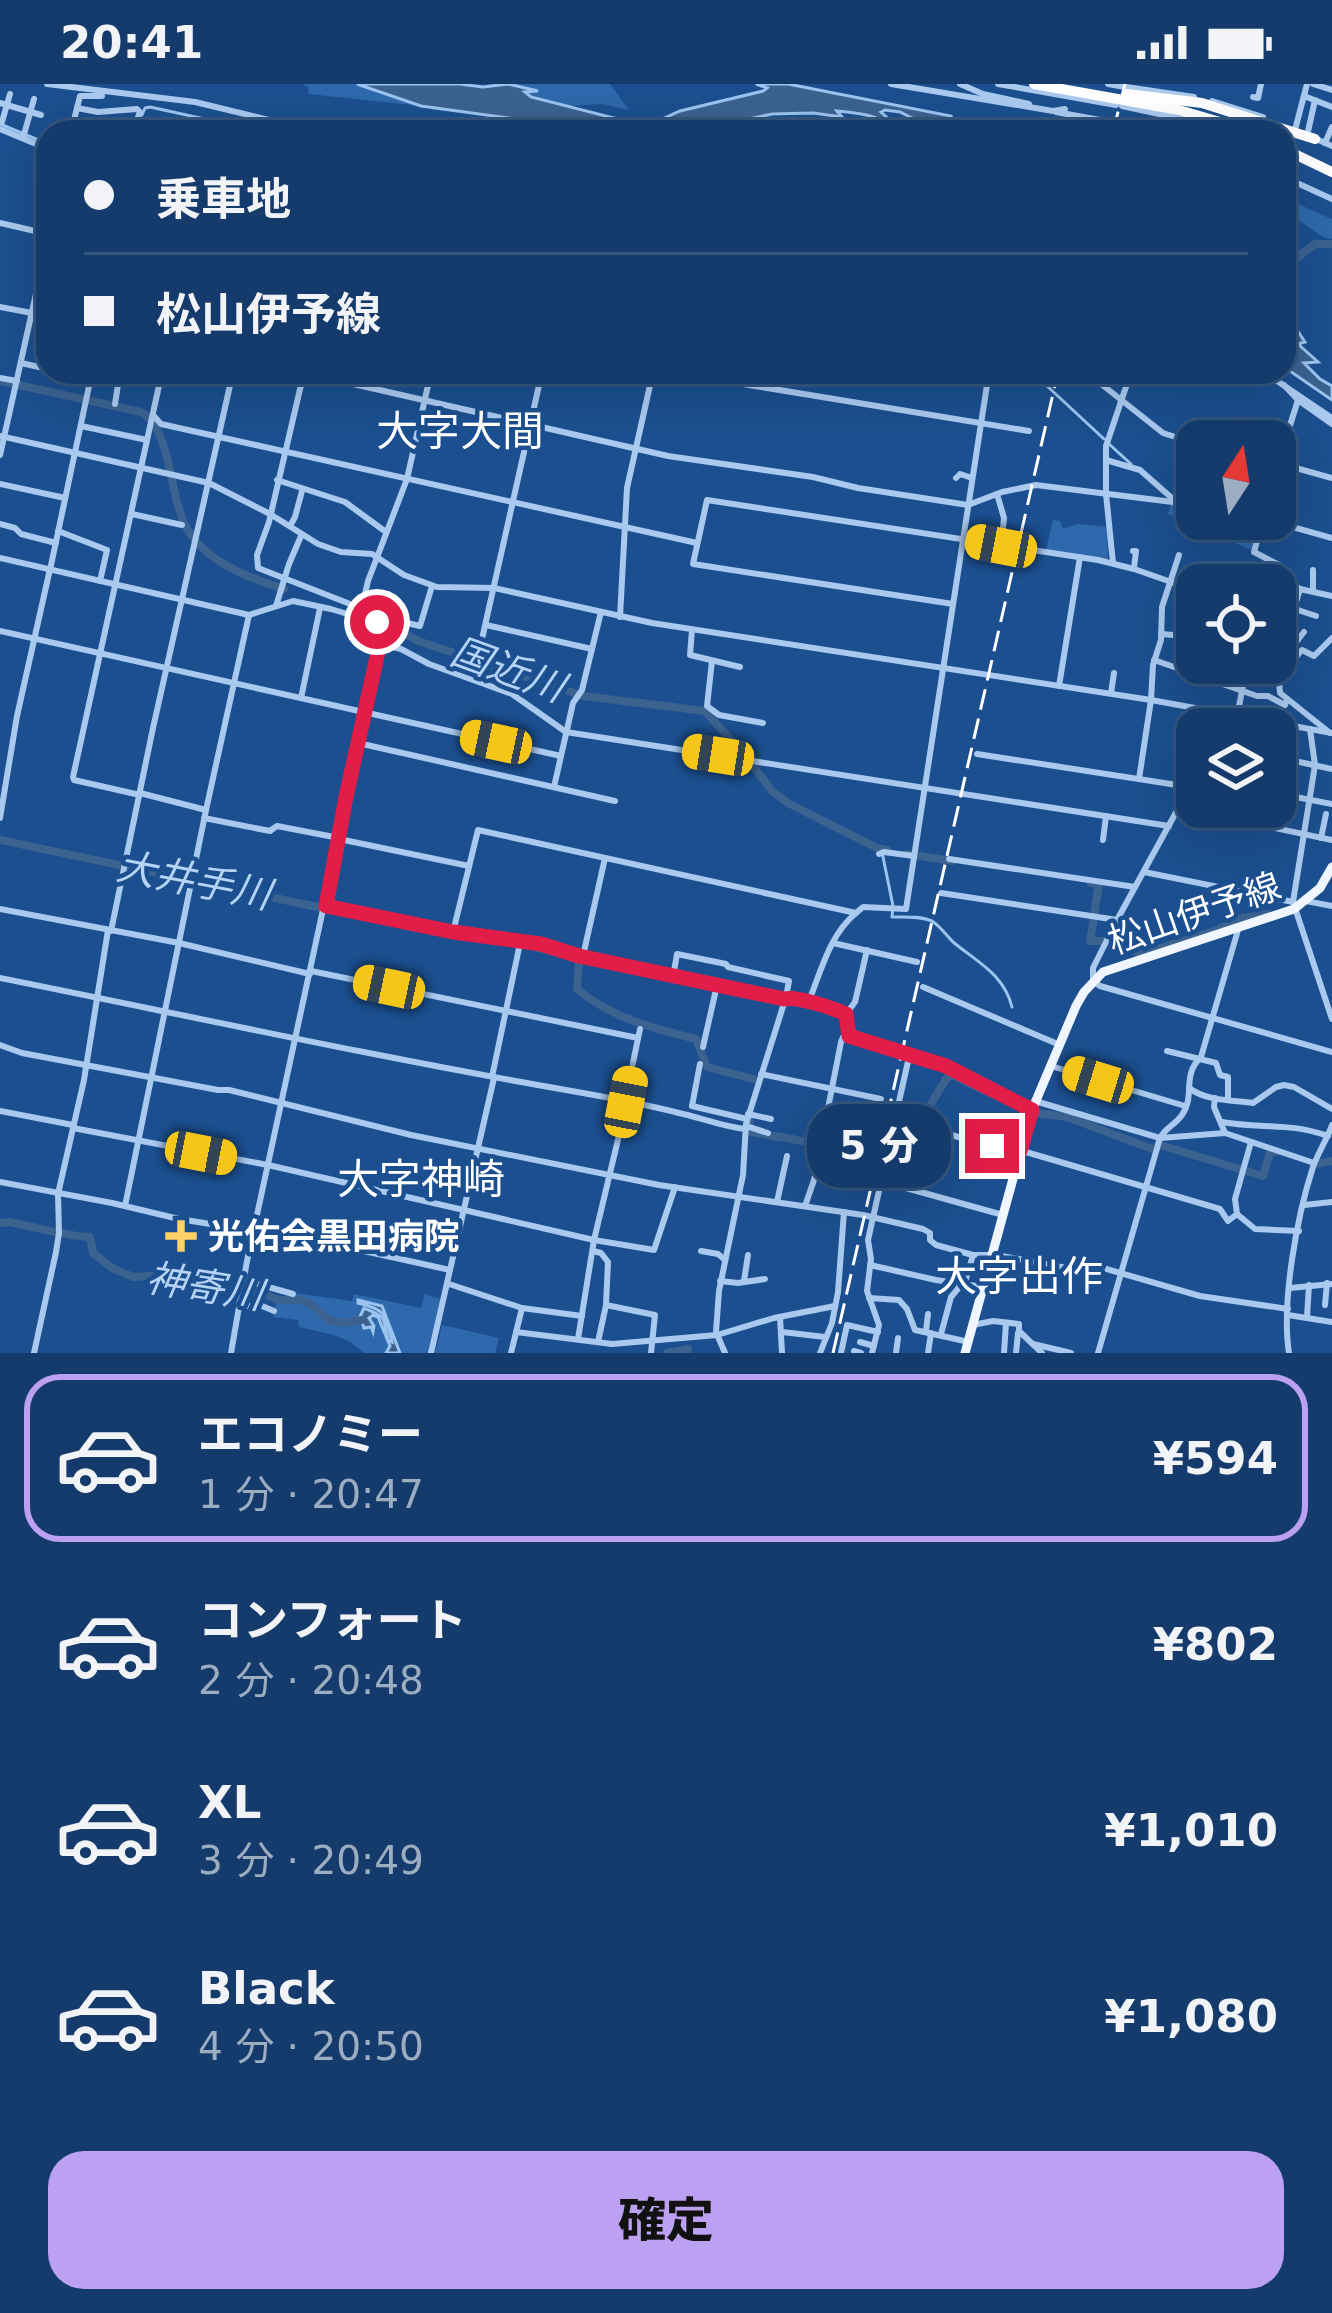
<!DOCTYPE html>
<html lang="ja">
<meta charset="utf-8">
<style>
body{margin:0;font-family:"DejaVu Sans","Noto Sans JP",sans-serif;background:#214673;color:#f1f3f6;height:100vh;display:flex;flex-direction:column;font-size:45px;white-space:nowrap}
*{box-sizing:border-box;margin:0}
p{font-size:39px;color:#9dadc1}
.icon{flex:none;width:66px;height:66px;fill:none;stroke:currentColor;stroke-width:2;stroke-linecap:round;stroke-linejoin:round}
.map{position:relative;height:1269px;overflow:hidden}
.drawer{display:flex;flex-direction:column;background:#143b6b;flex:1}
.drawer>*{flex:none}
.hud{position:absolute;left:36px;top:36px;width:1260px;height:264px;border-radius:36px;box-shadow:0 12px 48px #0002,0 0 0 3px #33557e;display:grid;align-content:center;height:264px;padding:0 48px;background:#143b6b}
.needle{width:78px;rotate:12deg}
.tools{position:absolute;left:1176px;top:336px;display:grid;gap:24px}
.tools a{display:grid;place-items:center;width:120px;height:120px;border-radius:24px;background:#143b6b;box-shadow:0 12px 48px #0002,0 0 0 3px #33557e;font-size:60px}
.end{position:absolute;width:54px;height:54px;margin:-27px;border:15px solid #e11d48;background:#fff;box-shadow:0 0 0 6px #fff}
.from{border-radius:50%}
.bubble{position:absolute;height:84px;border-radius:36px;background:#143b6b;box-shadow:0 12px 48px #0002,0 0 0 3px #33557e;font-size:39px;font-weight:800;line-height:84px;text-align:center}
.car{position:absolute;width:36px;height:72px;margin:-36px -18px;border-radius:15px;box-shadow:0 0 9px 3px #0007;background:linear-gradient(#f5c518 24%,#345 0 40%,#f5c518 0 76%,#345 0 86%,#f5c518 0)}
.hud b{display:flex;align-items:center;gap:42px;height:114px;font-size:45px}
.hud b+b{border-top:3px solid #33557e}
.hud i{width:30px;height:30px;background:#f1f3f6}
ul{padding:21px 0 0;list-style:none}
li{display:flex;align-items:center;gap:36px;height:168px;margin:0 24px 18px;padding:0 24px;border:6px solid transparent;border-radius:36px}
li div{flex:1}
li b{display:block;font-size:45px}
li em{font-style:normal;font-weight:800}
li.current{border-color:#bca0f2}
li>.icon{width:108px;height:108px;stroke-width:1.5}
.action{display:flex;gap:24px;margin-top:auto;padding:24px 48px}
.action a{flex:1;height:138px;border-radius:36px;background:#bca0f2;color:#111;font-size:48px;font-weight:800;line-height:138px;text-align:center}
.status{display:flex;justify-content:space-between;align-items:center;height:84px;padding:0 60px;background:#143b6b;direction:ltr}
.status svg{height:33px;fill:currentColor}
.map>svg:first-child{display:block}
.green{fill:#2e69ad}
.water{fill:#3c6290;stroke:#9cc4f0;stroke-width:3}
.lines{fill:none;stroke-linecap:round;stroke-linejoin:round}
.stream{stroke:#9cc4f0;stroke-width:3}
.river{stroke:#3c6290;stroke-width:8}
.minor{stroke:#a9c9ee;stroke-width:6}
.major{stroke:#f0f6ff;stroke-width:9}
.highway{stroke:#fff;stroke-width:10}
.rail{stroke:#fff;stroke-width:3;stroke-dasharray:21 9;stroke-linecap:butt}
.route{stroke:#e11d48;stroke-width:15}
.poi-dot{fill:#ffd166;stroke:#1b4f8f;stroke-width:4.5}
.labels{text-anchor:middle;stroke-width:9;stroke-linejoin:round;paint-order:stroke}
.street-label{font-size:36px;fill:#fff;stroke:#1b4f8f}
.poi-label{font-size:36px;font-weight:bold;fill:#fff;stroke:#1b4f8f;text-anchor:start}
.water-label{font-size:39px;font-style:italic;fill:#b5d3f5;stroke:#1b4f8f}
.quarter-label{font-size:42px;fill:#fff;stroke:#1b4f8f}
</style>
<div class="status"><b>20:41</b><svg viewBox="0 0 49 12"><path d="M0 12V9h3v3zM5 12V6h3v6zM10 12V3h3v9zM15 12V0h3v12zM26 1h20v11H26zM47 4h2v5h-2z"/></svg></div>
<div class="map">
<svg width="1332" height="1269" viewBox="0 0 1332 1269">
<rect width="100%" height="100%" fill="#1b4f8f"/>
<!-- green -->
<g class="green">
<polygon points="302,0 357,0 421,22 308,10 309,3"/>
<polygon points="508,0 610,0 629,26 602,20 568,22 531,13"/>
<polygon points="1284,114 1332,135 1332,155 1323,153 1284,126"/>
<polygon points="1171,419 1197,422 1197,435 1260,435 1252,466 1168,430"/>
<polygon points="1053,436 1060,437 1063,445 1078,440 1107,443 1108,475 1046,466"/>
<polygon points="293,1209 352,1217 354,1210 421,1224 425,1210 443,1216 429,1269 364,1269 350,1258 334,1251 299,1243 298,1236 273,1233 277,1212 291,1214"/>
<polygon points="442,1241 499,1254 495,1269 435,1269"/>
</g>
<!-- water -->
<g class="water">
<path d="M357,0H460L483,3L508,0L538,7L525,8L531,13L637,40L660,36L680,27L763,7L767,4L756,0H788L951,32L954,38L973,48H940L900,28L885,26L881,28L903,48H897C884,31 857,29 837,27L842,33L813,29L772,30L734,38L709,48H611L421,22Z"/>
<polygon points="1284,238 1295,243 1305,258 1298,260 1318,278 1304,279 1320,295 1332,302 1332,316 1284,283"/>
<path d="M358,1216L382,1222L400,1269H386L390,1262L378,1233L373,1231L369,1234L374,1242L373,1248L371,1243L364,1244L362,1238L357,1239L364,1224C386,1234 383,1230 388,1256L392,1258C386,1231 387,1226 358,1219Z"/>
</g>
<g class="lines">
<!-- stream -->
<g class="stream">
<polyline points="142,31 145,24 150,23 264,48"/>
<polyline points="0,40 48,60"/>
<polyline points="1032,288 1104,355"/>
<polyline points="1109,360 1131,380"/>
<path d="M882,768L893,822L892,833C905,833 920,832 932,837C940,842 946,851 953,858C977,878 1004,890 1012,923"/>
</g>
<!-- river -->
<g class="river">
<polyline points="1284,184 1315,160 1332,160"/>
<path d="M0,297L141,328C173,346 168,416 189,448C210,480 250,494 284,505"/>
<polyline points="383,537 418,557 583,612 705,627 747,674"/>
<polyline points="750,678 772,707 788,719 877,764 887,766"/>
<polyline points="0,756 327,825"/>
<polyline points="907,770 952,777"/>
<polyline points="1091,799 1099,800 1094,831"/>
<polyline points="1094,834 1090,857 1104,857"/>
<polyline points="1109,858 1142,870 1220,845 1238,835 1267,830"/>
<path d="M525,860L575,874L579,879L577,905C612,934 652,944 696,955L707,983L757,996"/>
<polyline points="1036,1029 1067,1033 1155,1066 1157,1062"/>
<polyline points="749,1036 751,1048 889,1072"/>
<polyline points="913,1050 946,995 952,991 1027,1027"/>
<polyline points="1160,1061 1263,1092 1271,1066 1277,1068"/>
<polyline points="1316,1080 1332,1077"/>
<path d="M0,1139L9,1138C31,1142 70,1153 90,1153L93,1169L112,1184L133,1193L165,1191L194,1203L258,1208L279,1216H299L309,1219L330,1237L345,1239L362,1236"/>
<polyline points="667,1269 688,1265"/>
</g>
<!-- minor -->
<g class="minor">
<polyline points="47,0 195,18 319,48"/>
<polyline points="891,0 1053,27 1065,25"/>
<polyline points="960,0 983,10 1029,20"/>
<polyline points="998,0 1116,21"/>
<polyline points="1108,0 1125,3"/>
<polyline points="1313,0 1332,6"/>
<polyline points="1126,3 1194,13"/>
<polyline points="1304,12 1332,23"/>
<polyline points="1253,13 1258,14 1261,0"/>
<polyline points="1212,17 1263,33"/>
<polyline points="0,19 41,31"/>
<polyline points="1122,22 1192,37 1226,48"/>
<polyline points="77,24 80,12 102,12"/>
<polyline points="1056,28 1111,38"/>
<polyline points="1169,31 1174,39 1194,48"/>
<polyline points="2,38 10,10"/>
<polyline points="1119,40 1150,48"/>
<path d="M316,44C358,46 424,29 460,48"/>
<polyline points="459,44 482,48"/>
<polyline points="0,45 48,65"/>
<polyline points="1295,46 1307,0"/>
<polyline points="71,48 77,24 98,28 137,25 140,28 132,48"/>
<polyline points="1307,52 1315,16"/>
<polyline points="23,54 34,15"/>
<polyline points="1314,54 1332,62"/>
<polyline points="1325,59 1332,43"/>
<polyline points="1284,93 1332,115"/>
<polyline points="0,139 48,150"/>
<polyline points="0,223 48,232"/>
<polyline points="21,279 48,285"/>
<polyline points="62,288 118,300"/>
<polyline points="301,288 668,372 813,393 858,404 968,421 1002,408 1036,401 1197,421"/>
<polyline points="670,288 1029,347"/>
<polyline points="1086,288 1163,349 1197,360"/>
<polyline points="1264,288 1332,334"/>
<polyline points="0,294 17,297"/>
<polyline points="1298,316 1332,340"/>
<polyline points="115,320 120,288"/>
<polyline points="153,331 161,340 697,459"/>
<polyline points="81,342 147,356"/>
<polyline points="0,352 209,399 270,430 318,460 341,468 372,470 404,491 437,503 494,504 652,539 1151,616 1332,649"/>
<polyline points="0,371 48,156"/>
<polyline points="1106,376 1140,386 1173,415"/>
<polyline points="1278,379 1332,394"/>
<polyline points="1275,389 1298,316 1284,301"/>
<polyline points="956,394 960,390 972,394"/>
<polyline points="277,396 345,418 386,448"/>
<polyline points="0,400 65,414"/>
<polyline points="997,410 1004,434 1001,462"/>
<polyline points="132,430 182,441"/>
<polyline points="1263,435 1254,468 1279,481 1279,491 1300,505 1292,532 1281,549"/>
<polyline points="1264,435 1332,454"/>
<polyline points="0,440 15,444 21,450 56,459"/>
<polyline points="290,442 295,433 302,407"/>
<polyline points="58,447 107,466 100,497"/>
<polyline points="1133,467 1136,467 1134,484"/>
<polyline points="0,474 249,531 293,517 331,525 384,541"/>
<polyline points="1113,479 1106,410 1106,362 1131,288"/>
<polyline points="50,486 92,288"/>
<polyline points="1313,486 1313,506"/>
<polyline points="1272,501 1279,491"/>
<polyline points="1300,505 1332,512"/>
<polyline points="953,520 693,480 707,416 1098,476 1134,485 1197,507"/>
<polyline points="276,522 289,480 301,452"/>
<polyline points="362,523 368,497 407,395 431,288"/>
<polyline points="1295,525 1316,532"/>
<polyline points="620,533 627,404 653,288"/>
<polyline points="386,534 420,542 432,502"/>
<polyline points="486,541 592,565"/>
<polyline points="1275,542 1299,569 1302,566 1314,572 1332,554"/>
<polyline points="692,546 690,571 740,583"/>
<polyline points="0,547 561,672 573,619 582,606 601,528"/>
<polyline points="1161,550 1197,553"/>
<polyline points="380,560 401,565 429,580 512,610 566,648 1169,742"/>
<polyline points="1293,562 1304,548"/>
<polyline points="1299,569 1279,597 1280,609 1330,649"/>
<polyline points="1275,574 1287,586"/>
<polyline points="1154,576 1257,612 1268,612 1285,621 1287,616"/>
<polyline points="712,577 707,622 719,631 763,639"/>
<polyline points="473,595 542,288"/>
<polyline points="1059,602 1080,473"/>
<polyline points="1111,609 1114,589"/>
<polyline points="301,614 320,524"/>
<polyline points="1221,645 1237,632 1245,592 1238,579"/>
<polyline points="1310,645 1315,681 1293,818 1332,935"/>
<polyline points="358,659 615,717"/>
<polyline points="1286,663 1290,641"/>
<polyline points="977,670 1190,703"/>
<polyline points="1276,673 1332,685"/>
<polyline points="1280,689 1275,709 1332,720"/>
<polyline points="1197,690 1117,836 1093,884 1093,897 1100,902 1332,968"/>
<polyline points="1139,695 1151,616 1153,581 1161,556 1162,523 1179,471"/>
<polyline points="554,703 561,672"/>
<polyline points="140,709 206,726"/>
<polyline points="140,711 74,696 73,693 162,288"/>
<polyline points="1179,724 1332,756"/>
<polyline points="0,734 17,632 50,485"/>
<polyline points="204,734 270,747 277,742 339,754"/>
<polyline points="1252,739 1255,723"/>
<polyline points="1321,754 1326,730"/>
<polyline points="339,755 469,782"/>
<polyline points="1103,756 1106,732"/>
<polyline points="879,770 884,768 914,772"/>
<polyline points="949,775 1135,803"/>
<polyline points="1144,788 1293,818"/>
<polyline points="941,809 1117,836"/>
<polyline points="1306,817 1332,822"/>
<polyline points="326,822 453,848 541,860 579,872 784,915"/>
<polyline points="0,825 179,859 310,890"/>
<polyline points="111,847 153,644 233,288"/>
<polyline points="453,848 478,746 856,829 863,823 906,825 989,288"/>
<polyline points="833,859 917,878"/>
<polyline points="583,872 605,774"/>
<polyline points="311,887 638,954"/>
<polyline points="673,893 677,870 726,880 728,883 789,897 786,913"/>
<path d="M0,894C189,932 377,973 566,1006C606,1013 645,1020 683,1030C705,1035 724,1043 746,1045"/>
<polyline points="923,903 1060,961"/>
<path d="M809,917C821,887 830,850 856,829"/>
<polyline points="846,930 855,918 867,866"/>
<polyline points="0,961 22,969 218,1006 229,1006 411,1051 659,1101 863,1131 923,1145 930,1149 930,1156 936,1161 973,1171 997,1171 1061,1183 1096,1182 1200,1212 1288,1225"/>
<polyline points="703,963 717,901"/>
<polyline points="1167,967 1216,979 1220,991 1228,993 1228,1016"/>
<polyline points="1051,982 1185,1022"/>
<polyline points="761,990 881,1015"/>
<polyline points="492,993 519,864"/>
<path d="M1189,1004C1206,1017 1232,1016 1253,1019L1276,1003L1284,1001L1294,1003L1332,1025"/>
<polyline points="1215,1014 1214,1023 1225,1049"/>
<polyline points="625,1017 640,945"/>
<polyline points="1035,1017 1160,1054 1225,1049 1314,1079"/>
<polyline points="692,1022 747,1035"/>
<polyline points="692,1022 700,980"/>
<polyline points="0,1027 73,1041"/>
<polyline points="748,1030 771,1035"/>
<path d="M1222,1038C1260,1045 1289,1038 1328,1052"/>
<polyline points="746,1042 768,1049"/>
<polyline points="73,1044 268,1081 594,1156 654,1166 675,1103"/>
<polyline points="885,1077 891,1075 920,1045 925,1044 992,1062 1026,1068 1220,1125 1228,1137 1237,1130 1255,1145 1299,1147"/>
<polyline points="881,1097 1003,1131"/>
<polyline points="0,1098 112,1119 179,1135 254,1147"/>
<polyline points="777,1118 787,1072"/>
<polyline points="1304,1121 1332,1118"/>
<polyline points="125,1122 206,726 249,531"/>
<polyline points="805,1122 814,1096 841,958 843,953 849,952"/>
<polyline points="1237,1130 1235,1115 1251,1058"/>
<polyline points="255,1143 450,1186"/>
<polyline points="593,1167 601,1169 608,1178 606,1221 655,1231 651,1269"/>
<polyline points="701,1167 718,1170 724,1175"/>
<polyline points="870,1181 936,1196 983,1203"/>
<polyline points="244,1196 293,1210"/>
<polyline points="720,1197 738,1199 765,1195"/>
<polyline points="744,1197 748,1171"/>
<polyline points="449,1200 522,1224 511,1269"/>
<polyline points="1290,1204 1332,1200"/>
<polyline points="869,1214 899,1216 907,1225 915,1246 969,1258"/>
<polyline points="1325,1221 1327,1199"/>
<polyline points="239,1222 262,1222 274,1227"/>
<polyline points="522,1224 582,1232"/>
<polyline points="1288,1231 1332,1238"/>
<polyline points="780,1233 782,1269"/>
<polyline points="1307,1233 1309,1201"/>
<polyline points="973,1241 993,1237 1019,1240 1019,1247 1042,1269"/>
<polyline points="926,1247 928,1230"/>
<polyline points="516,1248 612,1260 717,1251 774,1234 835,1222"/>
<polyline points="782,1248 825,1253"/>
<polyline points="941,1250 951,1213 966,1195 973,1171"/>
<polyline points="578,1255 594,1156 627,1018"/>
<polyline points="598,1258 606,1221"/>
<polyline points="860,1258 874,1262"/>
<polyline points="1033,1260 1071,1269"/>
<polyline points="854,1267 861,1269"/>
<polyline points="34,1269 56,1168 59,1149 58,1110 84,996 108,846"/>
<polyline points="231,1269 247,1177 386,534 258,484 257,471 269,438 304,288"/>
<polyline points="431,1269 494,994"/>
<path d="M725,1269L716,1248L719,1207L743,1091L746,1040L786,913C806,915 824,923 844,928L846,930L849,952L946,982L1030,1025"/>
<polyline points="820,1269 832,1239 838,1208 844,1128"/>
<polyline points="841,1269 847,1241 878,1248"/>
<polyline points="872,1269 879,1241 867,1207 871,1175 868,1156 909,973"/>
<polyline points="896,1269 898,1254"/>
<polyline points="928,1269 931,1249"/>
<polyline points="1004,1269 1006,1239"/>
<polyline points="1016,1269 1018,1249"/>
<path d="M1098,1269L1160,1054C1166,1043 1175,1041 1182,1031C1196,1011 1181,992 1201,973L1238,846"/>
<path d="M1289,1269C1281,1219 1297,1132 1313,1083C1318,1069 1327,1055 1332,1041"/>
</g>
<!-- major -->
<polyline class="major" points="965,1269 1032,1026 1076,922 1084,908 1103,888 1294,825 1320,804 1332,783"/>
<!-- highway -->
<g class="highway">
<polyline points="1034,0 1179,26 1254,48"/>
<polyline points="1127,10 1202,19 1315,55"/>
<polyline points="1284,65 1332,88"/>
</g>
<!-- rail -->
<g class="rail">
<polyline points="1113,48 1125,0"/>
<polyline points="833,1269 1058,288"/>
</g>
</g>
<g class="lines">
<!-- route -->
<path class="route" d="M377,538L384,541L346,713L326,822L453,848L541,860L579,872L784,915C797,912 833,924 846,930L849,952L946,982L1032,1026L1020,1067L992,1062"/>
</g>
<!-- markers -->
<path class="poi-dot" d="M175 1134h12v12h12v12h-12v12h-12v-12h-12v-12h12z"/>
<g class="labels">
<!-- street labels -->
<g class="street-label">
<text transform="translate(1194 829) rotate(-19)" y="13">松山伊予線</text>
</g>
<!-- poi labels -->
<g class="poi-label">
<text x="208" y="1165">光佑会黒田病院</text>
</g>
<!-- water labels -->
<g class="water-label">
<text transform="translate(508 585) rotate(20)" y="14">国近川</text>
<text transform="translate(194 796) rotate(11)" y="14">大井手川</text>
<text transform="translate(205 1202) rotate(9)" y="14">神寄川</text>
</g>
<!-- quarter labels -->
<g class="quarter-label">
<text x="460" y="362">大字大間</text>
<text x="421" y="1110">大字神崎</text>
<text x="1019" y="1207">大字出作</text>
</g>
</g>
</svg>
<div class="tools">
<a><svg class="needle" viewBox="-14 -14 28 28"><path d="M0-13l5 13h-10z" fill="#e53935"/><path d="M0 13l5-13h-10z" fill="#9dadc1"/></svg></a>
<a><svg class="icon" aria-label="locate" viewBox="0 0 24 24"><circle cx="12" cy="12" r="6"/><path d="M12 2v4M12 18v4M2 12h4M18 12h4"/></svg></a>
<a><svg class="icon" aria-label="layers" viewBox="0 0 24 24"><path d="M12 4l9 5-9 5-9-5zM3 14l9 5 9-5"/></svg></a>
</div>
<i class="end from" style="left:377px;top:538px"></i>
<i class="end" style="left:992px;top:1062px"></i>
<div class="bubble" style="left:807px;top:1020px;width:144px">5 分</div>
<i class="car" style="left:1001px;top:462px;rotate:281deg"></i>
<i class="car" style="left:496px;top:658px;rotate:282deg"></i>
<i class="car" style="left:718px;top:671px;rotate:279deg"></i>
<i class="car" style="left:389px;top:903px;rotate:282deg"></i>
<i class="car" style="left:1098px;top:996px;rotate:287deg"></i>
<i class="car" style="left:626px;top:1018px;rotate:11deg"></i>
<i class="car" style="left:201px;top:1069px;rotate:101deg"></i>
<div class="hud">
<b><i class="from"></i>乗車地</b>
<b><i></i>松山伊予線</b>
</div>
</div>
<section class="drawer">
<ul>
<li class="current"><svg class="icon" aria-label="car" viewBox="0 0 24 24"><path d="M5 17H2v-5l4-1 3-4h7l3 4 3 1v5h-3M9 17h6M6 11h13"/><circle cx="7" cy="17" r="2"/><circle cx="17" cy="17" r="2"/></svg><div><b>エコノミー</b><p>1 分 · 20:47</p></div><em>¥594</em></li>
<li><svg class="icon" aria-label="car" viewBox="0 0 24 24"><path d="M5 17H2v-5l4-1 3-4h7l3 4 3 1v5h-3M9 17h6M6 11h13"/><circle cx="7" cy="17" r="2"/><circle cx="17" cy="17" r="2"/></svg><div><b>コンフォート</b><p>2 分 · 20:48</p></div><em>¥802</em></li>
<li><svg class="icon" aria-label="car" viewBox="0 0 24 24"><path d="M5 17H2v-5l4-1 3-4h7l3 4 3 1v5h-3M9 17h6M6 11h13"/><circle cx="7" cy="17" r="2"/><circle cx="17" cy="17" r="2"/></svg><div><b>XL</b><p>3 分 · 20:49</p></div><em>¥1,010</em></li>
<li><svg class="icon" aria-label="car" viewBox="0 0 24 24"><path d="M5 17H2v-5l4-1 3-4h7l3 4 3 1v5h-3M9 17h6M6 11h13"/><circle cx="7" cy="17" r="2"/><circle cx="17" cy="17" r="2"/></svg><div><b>Black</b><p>4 分 · 20:50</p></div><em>¥1,080</em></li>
</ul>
<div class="action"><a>確定</a></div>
</section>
